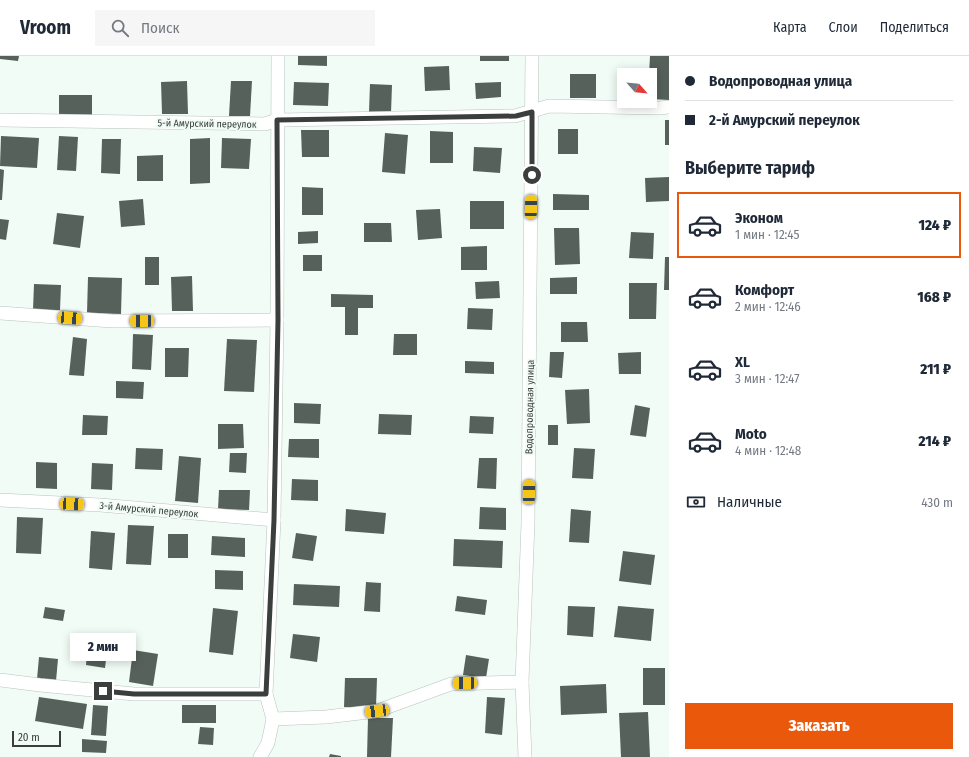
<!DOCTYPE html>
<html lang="ru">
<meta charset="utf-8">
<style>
body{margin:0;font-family:"Fira Sans Condensed",sans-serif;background:#f6f6f7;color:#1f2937;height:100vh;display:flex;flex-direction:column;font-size:15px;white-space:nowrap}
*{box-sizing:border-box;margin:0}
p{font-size:13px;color:#747a83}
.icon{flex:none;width:22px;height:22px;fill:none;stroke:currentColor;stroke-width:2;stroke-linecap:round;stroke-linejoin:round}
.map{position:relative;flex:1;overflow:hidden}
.details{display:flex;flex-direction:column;background:#fff;width:300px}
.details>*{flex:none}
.top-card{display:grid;align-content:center;height:88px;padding:0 16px;background:#fff}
.needle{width:26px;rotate:117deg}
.fabs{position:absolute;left:617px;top:12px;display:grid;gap:8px}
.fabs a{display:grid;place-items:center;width:40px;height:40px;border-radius:0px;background:#fff;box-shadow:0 2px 10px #0003;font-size:20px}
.scale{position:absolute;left:12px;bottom:10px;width:49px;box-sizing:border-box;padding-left:4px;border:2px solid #3a3e3c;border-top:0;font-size:11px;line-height:14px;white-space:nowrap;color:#3a3e3c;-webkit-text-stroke:3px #f0fcf5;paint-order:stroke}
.end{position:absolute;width:18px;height:18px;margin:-9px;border:5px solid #3a3e3c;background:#fff;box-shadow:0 0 0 2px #fff}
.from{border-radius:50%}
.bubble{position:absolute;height:28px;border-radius:0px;background:#fff;box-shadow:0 2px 10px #0003;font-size:13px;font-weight:800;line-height:28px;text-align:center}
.car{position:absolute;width:12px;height:24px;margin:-12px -6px;border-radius:5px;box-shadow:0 0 3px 1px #0007;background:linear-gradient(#f5c518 24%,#345 0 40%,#f5c518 0 76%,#345 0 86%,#f5c518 0)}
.top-card b{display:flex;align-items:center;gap:14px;height:38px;font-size:15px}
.top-card b+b{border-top:1px solid #e0e1e3}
.top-card i{width:10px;height:10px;background:#1f2937}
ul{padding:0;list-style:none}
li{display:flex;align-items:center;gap:12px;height:66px;margin:0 8px 6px;padding:0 8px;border:2px solid transparent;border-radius:0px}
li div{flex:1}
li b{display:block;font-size:15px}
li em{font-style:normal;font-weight:800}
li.selected{border-color:#ea580c}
li>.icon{width:36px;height:36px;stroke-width:1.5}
h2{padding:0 16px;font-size:18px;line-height:48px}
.pay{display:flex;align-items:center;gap:10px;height:44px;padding:0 16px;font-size:15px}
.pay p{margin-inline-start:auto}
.action{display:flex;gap:8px;margin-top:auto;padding:8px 16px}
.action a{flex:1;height:46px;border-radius:0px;background:#ea580c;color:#fff;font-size:16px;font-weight:800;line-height:46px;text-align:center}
header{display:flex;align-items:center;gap:24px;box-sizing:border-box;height:56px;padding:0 20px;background:#fff;border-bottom:1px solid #e0e1e3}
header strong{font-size:19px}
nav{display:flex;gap:22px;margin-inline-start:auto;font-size:14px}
.search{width:280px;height:36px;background:#f6f6f7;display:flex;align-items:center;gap:10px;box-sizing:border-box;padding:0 14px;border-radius:0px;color:#747a83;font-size:15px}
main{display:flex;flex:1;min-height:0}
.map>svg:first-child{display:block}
.building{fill:#57615b}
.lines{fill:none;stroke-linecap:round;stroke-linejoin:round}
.minor-casing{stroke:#b9c4be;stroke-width:14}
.minor{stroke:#fff;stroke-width:13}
.route{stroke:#3a3e3c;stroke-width:5}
.labels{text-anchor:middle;stroke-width:4;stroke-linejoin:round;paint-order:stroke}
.street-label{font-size:10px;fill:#3a3e3c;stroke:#f0fcf5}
</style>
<header>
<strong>Vroom</strong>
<div class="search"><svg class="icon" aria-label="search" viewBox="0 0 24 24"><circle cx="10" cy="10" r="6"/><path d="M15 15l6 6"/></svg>Поиск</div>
<nav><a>Карта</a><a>Слои</a><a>Поделиться</a></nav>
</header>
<main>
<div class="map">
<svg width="669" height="701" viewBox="0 0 669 701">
<rect width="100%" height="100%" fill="#f0fcf5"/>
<!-- building -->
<g class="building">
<polygon points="0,0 19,0 18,5 0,3"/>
<polygon points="298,0 327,0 327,10 298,9"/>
<rect x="480" y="0" width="29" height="5"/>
<polygon points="650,0 669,0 669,44 650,43 650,19 649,19"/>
<polygon points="449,10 450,34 425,35 424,11"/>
<rect x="570" y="18" width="26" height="24"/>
<polygon points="187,25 188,58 162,58 161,26"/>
<polygon points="231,25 252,25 250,60 229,60"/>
<polygon points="294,26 329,27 328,50 293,49"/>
<polygon points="501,26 501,41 476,43 475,27"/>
<polygon points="370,28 392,29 391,57 369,56"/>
<polygon points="59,39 92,39 92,60 59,59"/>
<rect x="665" y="64" width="4" height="25"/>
<rect x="558" y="73" width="20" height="25"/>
<polygon points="301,74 329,74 329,101 302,101"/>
<polygon points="430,75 453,76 453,107 430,107"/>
<polygon points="385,77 408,79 405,118 382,116"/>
<polygon points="1,80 39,82 37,112 0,110"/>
<polygon points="59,80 78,81 76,115 57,114"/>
<polygon points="210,82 210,127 190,128 190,83"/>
<polygon points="222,82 251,83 249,113 221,112"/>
<polygon points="102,83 121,83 120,118 101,117"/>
<polygon points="474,91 502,92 500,117 473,115"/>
<polygon points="163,99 163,125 137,125 137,100"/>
<polygon points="0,113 4,114 2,144 0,144"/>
<polygon points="669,121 669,145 646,146 645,122"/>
<polygon points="302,131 323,132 323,159 302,159"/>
<polygon points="553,138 589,139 589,154 553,154"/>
<polygon points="143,143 145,169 121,171 119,145"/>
<rect x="470" y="145" width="34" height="28"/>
<polygon points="440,153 442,182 418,184 416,154"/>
<polygon points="57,157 84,160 80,192 53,188"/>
<polygon points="0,163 9,164 6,184 0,183"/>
<polygon points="364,167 391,167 392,186 364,186"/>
<polygon points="554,172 579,172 580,208 555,209"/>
<polygon points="318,175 318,187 298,188 298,176"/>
<polygon points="631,176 654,177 653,203 629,202"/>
<polygon points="487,190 487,214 461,214 461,191"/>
<rect x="303" y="199" width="19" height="16"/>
<rect x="145" y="201" width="14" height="28"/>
<polygon points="665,201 669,201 669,234 664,234"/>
<polygon points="192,220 193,255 172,255 171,221"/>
<polygon points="88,221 122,222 121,258 87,257"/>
<polygon points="577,221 577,238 550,238 550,222"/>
<polygon points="499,225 500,242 476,243 475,226"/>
<polygon points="629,227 657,227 656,263 629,263"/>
<polygon points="34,228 61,229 60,254 33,254"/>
<polygon points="331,238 373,239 373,252 358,252 358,279 345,279 345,251 331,251"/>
<polygon points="468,252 493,253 492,274 467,273"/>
<polygon points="561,266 587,266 588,286 561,286"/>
<polygon points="133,278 153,279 151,314 132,313"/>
<polygon points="394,278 417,278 417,299 393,299"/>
<polygon points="73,281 87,283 84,320 69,319"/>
<polygon points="227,283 257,284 254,336 224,335"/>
<polygon points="165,292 189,292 188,321 165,321"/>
<polygon points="550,296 564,296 562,322 549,321"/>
<polygon points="641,296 641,318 619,318 618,297"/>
<polygon points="465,305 494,306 494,318 465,317"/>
<polygon points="116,325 144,326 143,343 116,342"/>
<polygon points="589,333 590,367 567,368 565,334"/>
<polygon points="294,347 321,348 320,368 294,367"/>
<polygon points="635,349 650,352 646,381 630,379"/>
<polygon points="379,358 412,359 411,379 378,378"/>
<polygon points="83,359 108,360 107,379 82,379"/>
<polygon points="470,360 494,361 493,378 469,377"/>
<polygon points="218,368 243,368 244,392 218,393"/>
<rect x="548" y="369" width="10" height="20"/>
<polygon points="289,383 319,383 319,402 288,401"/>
<polygon points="136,392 163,393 162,414 135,413"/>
<polygon points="574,392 595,393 593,423 572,422"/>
<polygon points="230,397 247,397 246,417 229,416"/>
<polygon points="179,400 201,402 198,447 175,445"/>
<polygon points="479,402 497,402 496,433 477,432"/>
<polygon points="36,406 57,407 57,433 36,432"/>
<polygon points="92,407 113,408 112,434 91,433"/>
<polygon points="292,423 318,424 318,445 291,444"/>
<polygon points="219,434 250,434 249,454 218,453"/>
<polygon points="480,451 506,452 506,474 479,473"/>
<polygon points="346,453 386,457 384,478 345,475"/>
<polygon points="571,453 591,455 589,487 569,486"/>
<polygon points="17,461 43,462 41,498 16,497"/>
<polygon points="128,469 154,470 151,509 126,508"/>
<polygon points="91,475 115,477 112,514 89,512"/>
<polygon points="296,477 317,480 313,505 292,502"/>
<rect x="168" y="478" width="20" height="24"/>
<polygon points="212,480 245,482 245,501 211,499"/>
<polygon points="454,483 503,485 502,512 453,510"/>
<polygon points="623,495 655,499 651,529 619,525"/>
<polygon points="215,514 243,515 243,534 215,533"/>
<polygon points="366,526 381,527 380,556 364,555"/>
<polygon points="294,528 340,530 339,551 293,549"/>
<polygon points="457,540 487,544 485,559 455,555"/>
<polygon points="568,550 595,551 593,581 567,579"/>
<polygon points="618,550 654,553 651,585 614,581"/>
<polygon points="45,551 65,554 63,565 43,562"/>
<polygon points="213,552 238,555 233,599 209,596"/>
<polygon points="293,578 320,581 317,606 290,602"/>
<polygon points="88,585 108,587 105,612 86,609"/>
<polygon points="133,594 158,598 153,630 129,626"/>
<polygon points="466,599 489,603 486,622 463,619"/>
<polygon points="39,601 58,603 56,625 37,623"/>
<rect x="643" y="612" width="22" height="37"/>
<polygon points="345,622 377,622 376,651 344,651"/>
<polygon points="606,628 607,657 561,659 560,630"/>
<polygon points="39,641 87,648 83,673 35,665"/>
<polygon points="487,641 505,642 502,679 485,677"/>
<polygon points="93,649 108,650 106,680 91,679"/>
<rect x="182" y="649" width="34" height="18"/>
<polygon points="648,656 650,701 621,701 619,657"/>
<polygon points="368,662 393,662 391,701 367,701"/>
<polygon points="200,671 214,672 213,689 198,688"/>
<polygon points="82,683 107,685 106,697 82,696"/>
<polygon points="330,698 341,700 341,701 329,701"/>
</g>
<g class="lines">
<!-- minor casing -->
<g class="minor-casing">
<g id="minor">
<polyline points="0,64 265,68 277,64 515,60 549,50 660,52 669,51"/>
<polyline points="0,257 112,265 277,264"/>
<polyline points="0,444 100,449 274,464"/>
<polyline points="0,624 40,629 134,638 266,638"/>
<polyline points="273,663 326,661 377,655 451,628 522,626"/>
<polyline points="260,701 268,687 273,663 266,638 274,464 277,264 278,0"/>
<polyline points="525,701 522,626 528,467 532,0"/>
</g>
</g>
<!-- minor -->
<use href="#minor" class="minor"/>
</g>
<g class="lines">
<!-- route -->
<polyline class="route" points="103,635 134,638 266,638 274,464 278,264 277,64 516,60 532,56 532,119"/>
</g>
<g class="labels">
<!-- street labels -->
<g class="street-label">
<text transform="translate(207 67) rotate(1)" y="4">5-й Амурский переулок</text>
<text transform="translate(529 351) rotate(-89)" y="4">Водопроводная улица</text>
<text transform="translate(149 453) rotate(5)" y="4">3-й Амурский переулок</text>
</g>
</g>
</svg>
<div class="fabs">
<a><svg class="needle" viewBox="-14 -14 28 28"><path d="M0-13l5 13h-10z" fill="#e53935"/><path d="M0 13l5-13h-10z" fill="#747a83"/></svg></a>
</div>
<div class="scale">20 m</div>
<i class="end from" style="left:532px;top:119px"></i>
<i class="end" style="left:103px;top:635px"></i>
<div class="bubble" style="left:70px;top:577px;width:66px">2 мин</div>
<i class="car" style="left:531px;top:151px;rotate:1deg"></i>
<i class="car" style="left:70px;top:262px;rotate:94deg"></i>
<i class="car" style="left:142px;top:265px;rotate:270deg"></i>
<i class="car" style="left:529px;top:436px;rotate:1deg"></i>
<i class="car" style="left:72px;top:448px;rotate:93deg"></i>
<i class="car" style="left:465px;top:627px;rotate:269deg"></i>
<i class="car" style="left:377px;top:655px;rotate:263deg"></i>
</div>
<section class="details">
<div class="top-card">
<b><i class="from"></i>Водопроводная улица</b>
<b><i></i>2-й Амурский переулок</b>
</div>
<h2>Выберите тариф</h2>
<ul>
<li class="selected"><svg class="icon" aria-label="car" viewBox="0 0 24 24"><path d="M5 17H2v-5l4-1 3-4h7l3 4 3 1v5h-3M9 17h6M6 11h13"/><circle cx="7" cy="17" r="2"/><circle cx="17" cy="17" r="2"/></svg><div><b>Эконом</b><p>1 мин · 12:45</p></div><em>124 ₽</em></li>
<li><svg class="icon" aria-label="car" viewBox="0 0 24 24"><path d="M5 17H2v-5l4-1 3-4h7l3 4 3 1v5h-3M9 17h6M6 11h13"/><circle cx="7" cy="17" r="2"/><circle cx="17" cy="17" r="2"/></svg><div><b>Комфорт</b><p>2 мин · 12:46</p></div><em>168 ₽</em></li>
<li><svg class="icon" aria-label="car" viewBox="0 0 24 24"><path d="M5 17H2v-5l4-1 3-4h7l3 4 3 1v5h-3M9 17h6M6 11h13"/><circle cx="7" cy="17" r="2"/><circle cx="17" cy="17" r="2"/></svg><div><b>XL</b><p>3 мин · 12:47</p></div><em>211 ₽</em></li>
<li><svg class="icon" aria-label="car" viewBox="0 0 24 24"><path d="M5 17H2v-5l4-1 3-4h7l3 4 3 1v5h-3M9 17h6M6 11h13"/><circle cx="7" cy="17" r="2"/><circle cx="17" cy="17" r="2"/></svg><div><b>Moto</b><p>4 мин · 12:48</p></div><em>214 ₽</em></li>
</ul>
<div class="pay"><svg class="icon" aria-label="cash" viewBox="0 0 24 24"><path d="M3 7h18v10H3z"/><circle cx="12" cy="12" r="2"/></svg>Наличные<p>430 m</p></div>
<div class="action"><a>Заказать</a></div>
</section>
</main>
